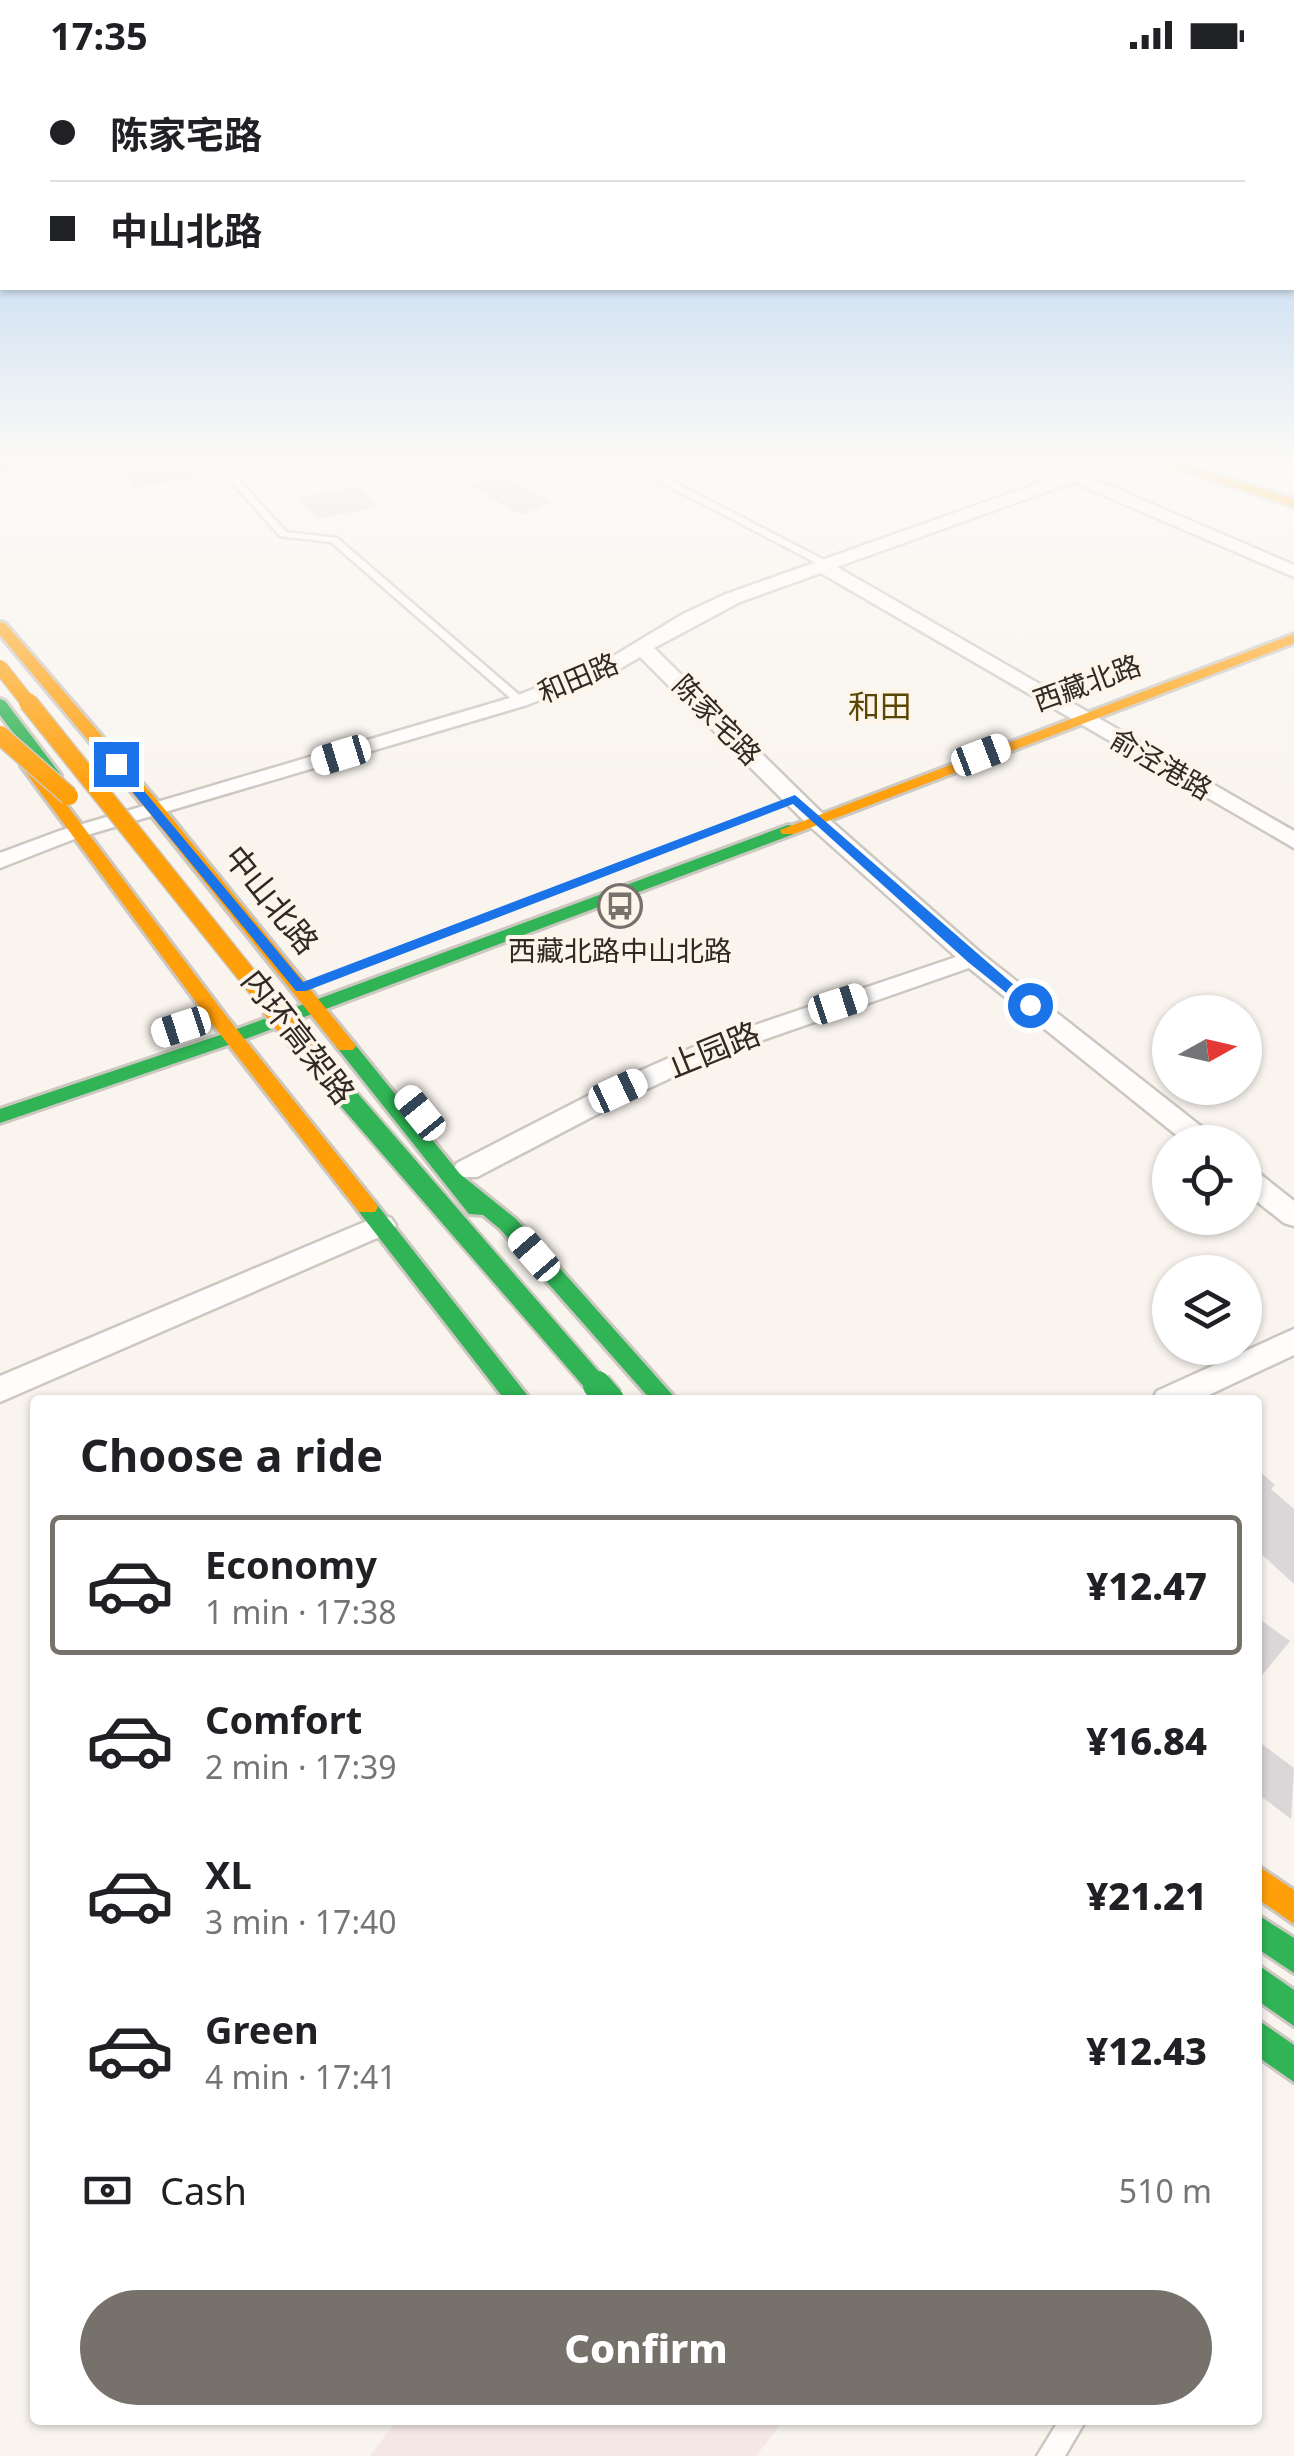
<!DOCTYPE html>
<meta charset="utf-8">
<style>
body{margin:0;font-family:"Noto Sans","Noto Sans SC",sans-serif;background:#f2f2f2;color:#202124;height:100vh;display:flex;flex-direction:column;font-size:38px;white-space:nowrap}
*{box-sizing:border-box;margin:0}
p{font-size:32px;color:#757577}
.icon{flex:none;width:55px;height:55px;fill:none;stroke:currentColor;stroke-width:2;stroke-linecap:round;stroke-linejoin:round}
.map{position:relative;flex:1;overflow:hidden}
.panel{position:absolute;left:30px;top:1325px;width:1232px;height:1030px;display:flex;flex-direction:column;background:#fff;border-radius:10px;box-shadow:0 2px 8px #0004}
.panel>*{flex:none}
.top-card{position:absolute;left:0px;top:0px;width:1295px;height:220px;box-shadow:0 2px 8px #0004;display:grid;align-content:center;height:220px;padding:0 50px;background:#fff}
.needle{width:65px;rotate:82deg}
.controls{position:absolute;left:1152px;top:925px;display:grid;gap:20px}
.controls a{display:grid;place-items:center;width:110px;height:110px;border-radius:50%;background:#fff;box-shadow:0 2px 8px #0004;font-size:50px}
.end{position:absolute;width:45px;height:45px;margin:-22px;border:12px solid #1a73e8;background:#fff;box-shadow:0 0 0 5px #fff}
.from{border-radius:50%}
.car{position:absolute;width:30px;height:60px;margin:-30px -15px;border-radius:12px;box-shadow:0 0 8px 2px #0007;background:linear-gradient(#fff 24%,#345 0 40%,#fff 0 76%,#345 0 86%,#fff 0)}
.top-card b{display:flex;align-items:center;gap:35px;height:95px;font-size:38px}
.top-card b+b{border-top:2px solid #e0e0e0}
.top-card i{width:25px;height:25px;background:#202124}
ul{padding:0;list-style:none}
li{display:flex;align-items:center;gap:30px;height:140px;margin:0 20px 15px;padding:0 30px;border:5px solid transparent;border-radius:10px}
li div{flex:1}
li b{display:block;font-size:38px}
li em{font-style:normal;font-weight:800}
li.selected{border-color:#76716b}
li>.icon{width:90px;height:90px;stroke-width:1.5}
h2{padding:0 50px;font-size:45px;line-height:120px}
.pay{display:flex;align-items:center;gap:25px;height:110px;padding:0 50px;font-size:38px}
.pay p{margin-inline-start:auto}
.button{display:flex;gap:20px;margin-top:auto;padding:20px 50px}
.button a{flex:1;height:115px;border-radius:60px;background:#76716b;color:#fff;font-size:40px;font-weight:800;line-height:115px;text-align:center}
.status{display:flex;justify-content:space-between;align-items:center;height:70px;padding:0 50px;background:#fff;direction:ltr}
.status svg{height:28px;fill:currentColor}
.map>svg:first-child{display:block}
.education{fill:#f6e8e7}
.building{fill:#dbd6d7}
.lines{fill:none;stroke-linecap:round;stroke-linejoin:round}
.lane-casing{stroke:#ccc7c1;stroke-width:5}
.street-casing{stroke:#ccc7c1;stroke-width:5}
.fast-casing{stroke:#ccc7c1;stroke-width:6}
.slow-casing{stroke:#ccc7c1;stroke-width:6}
.jam-casing{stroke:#ccc7c1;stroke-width:6}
.lane{fill:#fefdfc;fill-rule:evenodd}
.street{fill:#fefdfc;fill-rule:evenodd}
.fast{fill:#30b455;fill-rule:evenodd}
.slow{fill:#ff9f0a;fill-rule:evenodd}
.jam{fill:#e5322d;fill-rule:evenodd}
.fast-bridge-far1-casing{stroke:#ccc7c1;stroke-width:26;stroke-linecap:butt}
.fast-bridge-casing{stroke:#ccc7c1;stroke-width:32;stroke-linecap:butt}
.slow-bridge-far2-casing{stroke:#ccc7c1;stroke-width:16;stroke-linecap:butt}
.slow-bridge-far1-casing{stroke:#ccc7c1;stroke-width:21;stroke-linecap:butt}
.slow-bridge-casing{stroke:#ccc7c1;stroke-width:26;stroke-linecap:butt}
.fast-bridge-far1{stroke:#30b455;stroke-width:21}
.fast-bridge{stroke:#30b455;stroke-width:28}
.slow-bridge-far2{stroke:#ff9f0a;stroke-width:14}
.slow-bridge-far1{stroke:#ff9f0a;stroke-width:18}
.slow-bridge{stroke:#ff9f0a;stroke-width:21}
.route{fill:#1a73e8}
.labels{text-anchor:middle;stroke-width:8;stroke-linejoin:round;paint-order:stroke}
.far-street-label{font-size:28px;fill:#302a24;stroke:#fdf4ea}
.far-poi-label{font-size:28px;fill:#302a24;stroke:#fdf4ea}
.far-quarter-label{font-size:32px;fill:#5a4605;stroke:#fdf4ea}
.street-label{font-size:32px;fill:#302a24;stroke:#fdf4ea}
</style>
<div class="status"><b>17:35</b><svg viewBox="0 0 49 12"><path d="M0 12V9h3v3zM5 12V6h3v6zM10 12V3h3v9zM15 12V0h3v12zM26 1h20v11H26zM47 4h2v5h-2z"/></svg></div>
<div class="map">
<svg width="1294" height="2386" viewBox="0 0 1294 2386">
<rect width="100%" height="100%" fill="#f9f4ee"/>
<!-- education -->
<polygon class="education" points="397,2350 784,2350 756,2386 370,2386"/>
<!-- building -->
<g class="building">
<polygon points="117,391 208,391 217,403 135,418"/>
<polygon points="272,391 313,391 319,398 285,405"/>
<polygon points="401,391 455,391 461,396 417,405"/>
<polygon points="504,407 551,432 522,445 466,414"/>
<polygon points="356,417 377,437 317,449 298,428"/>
<polygon points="1258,1400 1275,1415 1271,1419 1294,1439 1294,1514 1258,1481"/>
<polygon points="1258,1548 1290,1571 1258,1610"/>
<polygon points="1258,1671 1294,1698 1291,1749 1258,1724"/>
</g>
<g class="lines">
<!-- lane casing -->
<g class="lane-casing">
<g id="lane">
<polygon points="213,391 222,391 286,462 337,468 524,629 524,633 516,633 331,472 280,466"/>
<polygon points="662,406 828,492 830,494 822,496 659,411 659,407"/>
<polygon points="1059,2350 1086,2350 1065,2386 1037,2386"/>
</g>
</g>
<!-- street casing -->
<g class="street-casing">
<g id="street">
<polygon points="1101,391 1125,391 1089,407 1294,495 1294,507 1073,412 837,497 1294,761 1294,778 821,503 740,532 654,578 822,743 982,884 1212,1065 1216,1072 1185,1072 969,898 723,984 634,1025 477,1107 457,1107 453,1100 457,1093 615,1012 705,972 956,887 806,753 640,587 621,598 527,635 77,768 0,798 0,783 59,761 513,627 607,590 683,544 726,524"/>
<polygon points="1245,1097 1255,1100 1294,1131 1294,1156 1284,1153 1245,1122"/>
<polygon points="381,1145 391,1148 396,1155 391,1162 0,1332 0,1306"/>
<polygon points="1294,1259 1294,1285 1198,1330 1152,1330 1157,1321"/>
</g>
</g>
<!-- fast casing -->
<g class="fast-casing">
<g id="fast">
<polygon points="0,629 5,631 61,705 61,711 49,711 0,645"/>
<polygon points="788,755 794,756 794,764 240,971 0,1053 0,1039 226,963"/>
<polygon points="346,970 353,972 460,1104 516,1149 677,1330 651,1330 500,1159 483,1145 469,1144 339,980 336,976"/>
<polygon points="367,1129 375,1132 531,1330 505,1330 359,1142 356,1137"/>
<polygon points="1258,1845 1294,1868 1294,1903 1258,1879"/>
<polygon points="1258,1895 1294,1920 1294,1956 1258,1931"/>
<polygon points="1258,1950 1294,1975 1294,2012 1258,1987"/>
</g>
</g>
<!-- slow casing -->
<g class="slow-casing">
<g id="slow">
<polygon points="1154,391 1174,391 1294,429 1294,437"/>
<polygon points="0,552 5,553 162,736 353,972 356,976 353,980 339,980 150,744 0,565"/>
<polygon points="1294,564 1294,573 794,764 782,764 780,760"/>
<polygon points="29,691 35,693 227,947 375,1132 378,1137 375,1142 359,1142 213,955 21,696"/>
<polygon points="1258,1796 1294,1820 1294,1854 1258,1829"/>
</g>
</g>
<!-- jam casing -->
<g class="jam-casing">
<polygon id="jam" points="23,391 21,394 0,400 0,392"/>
</g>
<!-- lane -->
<use href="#lane" class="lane"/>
<!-- street -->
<use href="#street" class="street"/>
<!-- fast -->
<use href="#fast" class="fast"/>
<!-- slow -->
<use href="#slow" class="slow"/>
<!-- jam -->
<use href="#jam" class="jam"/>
<!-- fast-bridge-far1 casing -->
<g class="fast-bridge-far1-casing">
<polyline id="fast-bridge-far1" points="313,988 599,1318"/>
</g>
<!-- fast-bridge casing -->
<g class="fast-bridge-casing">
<polyline id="fast-bridge" points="597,1315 610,1330"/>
</g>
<!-- slow-bridge-far2 casing -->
<g class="slow-bridge-far2-casing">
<polyline id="slow-bridge-far2" points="0,597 30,635"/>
</g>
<!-- slow-bridge-far1 casing -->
<g class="slow-bridge-far1-casing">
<g id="slow-bridge-far1">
<polyline points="28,632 273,938"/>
<polyline points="0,665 69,726"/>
</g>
</g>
<!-- slow-bridge casing -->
<g class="slow-bridge-casing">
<polyline id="slow-bridge" points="271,936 313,988"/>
</g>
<!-- fast-bridge-far1 -->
<use href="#fast-bridge-far1" class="fast-bridge-far1"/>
<!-- fast-bridge -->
<use href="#fast-bridge" class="fast-bridge"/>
<!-- slow-bridge-far2 -->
<use href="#slow-bridge-far2" class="slow-bridge-far2"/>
<!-- slow-bridge-far1 -->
<use href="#slow-bridge-far1" class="slow-bridge-far1"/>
<!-- slow-bridge -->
<use href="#slow-bridge" class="slow-bridge"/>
</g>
<!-- sky -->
<linearGradient id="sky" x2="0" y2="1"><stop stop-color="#9fc6ee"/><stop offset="0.54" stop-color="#fcfaf7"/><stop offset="1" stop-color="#fcfaf7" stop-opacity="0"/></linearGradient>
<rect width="1294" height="725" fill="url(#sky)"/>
<!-- route -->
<polygon class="route" points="111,692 120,692 303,912 795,725 1037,935 1025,938 968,892 793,734 306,921 296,921 111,696"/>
<!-- icons -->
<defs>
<g id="bus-ring" transform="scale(2.25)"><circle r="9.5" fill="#fdf4ea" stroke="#76716b" stroke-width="1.5"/><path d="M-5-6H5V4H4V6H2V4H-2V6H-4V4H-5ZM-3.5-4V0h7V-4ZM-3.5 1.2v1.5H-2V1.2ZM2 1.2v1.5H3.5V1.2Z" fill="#76716b"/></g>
</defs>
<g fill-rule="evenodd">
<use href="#bus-ring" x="620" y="836"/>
</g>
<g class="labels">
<!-- far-street labels -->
<g class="far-street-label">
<text transform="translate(578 608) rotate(-23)" y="10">和田路</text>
<text transform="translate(1087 613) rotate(-20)" y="10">西藏北路</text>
<text transform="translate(717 650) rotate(46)" y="10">陈家宅路</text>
<text transform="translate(1161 694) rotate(30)" y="10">俞泾港路</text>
</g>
<!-- far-poi labels -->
<g class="far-poi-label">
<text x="620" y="891">西藏北路中山北路</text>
</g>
<!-- far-quarter labels -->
<g class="far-quarter-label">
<text x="880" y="648">和田</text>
</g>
<!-- street labels -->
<g class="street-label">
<text transform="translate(271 830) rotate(51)" y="11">中山北路</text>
<text transform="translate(298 967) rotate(52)" y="11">内环高架路</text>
<text transform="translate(714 980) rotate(-22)" y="11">止园路</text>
</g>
</g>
</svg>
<div class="controls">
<a><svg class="needle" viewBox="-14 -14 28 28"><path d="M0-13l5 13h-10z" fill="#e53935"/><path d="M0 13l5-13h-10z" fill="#757577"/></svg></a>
<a><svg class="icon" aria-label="locate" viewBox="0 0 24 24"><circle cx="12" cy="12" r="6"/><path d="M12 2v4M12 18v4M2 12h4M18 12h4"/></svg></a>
<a><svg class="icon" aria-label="layers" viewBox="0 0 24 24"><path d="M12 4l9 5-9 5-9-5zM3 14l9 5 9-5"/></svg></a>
</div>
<i class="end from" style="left:1030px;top:935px"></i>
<i class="end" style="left:116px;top:694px"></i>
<i class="car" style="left:341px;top:685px;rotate:253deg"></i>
<i class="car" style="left:981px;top:685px;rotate:69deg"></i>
<i class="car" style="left:838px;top:934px;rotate:72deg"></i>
<i class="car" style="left:181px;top:957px;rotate:252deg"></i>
<i class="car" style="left:618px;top:1021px;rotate:65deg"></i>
<i class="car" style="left:420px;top:1043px;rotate:321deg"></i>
<i class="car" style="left:534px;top:1184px;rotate:319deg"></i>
<div class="top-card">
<b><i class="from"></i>陈家宅路</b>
<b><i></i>中山北路</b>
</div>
<section class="panel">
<h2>Choose a ride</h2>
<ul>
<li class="selected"><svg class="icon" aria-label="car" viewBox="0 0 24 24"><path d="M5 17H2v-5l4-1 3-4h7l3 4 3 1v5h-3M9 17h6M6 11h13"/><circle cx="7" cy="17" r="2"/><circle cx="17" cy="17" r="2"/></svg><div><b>Economy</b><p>1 min · 17:38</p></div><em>¥12.47</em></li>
<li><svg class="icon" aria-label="car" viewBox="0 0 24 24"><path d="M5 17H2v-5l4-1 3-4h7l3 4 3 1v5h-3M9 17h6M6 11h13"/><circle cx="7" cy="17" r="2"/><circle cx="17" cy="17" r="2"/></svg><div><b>Comfort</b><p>2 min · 17:39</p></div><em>¥16.84</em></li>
<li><svg class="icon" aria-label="car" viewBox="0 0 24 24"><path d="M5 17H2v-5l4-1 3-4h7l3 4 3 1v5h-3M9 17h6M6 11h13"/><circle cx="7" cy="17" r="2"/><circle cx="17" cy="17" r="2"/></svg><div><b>XL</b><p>3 min · 17:40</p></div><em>¥21.21</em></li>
<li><svg class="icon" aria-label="car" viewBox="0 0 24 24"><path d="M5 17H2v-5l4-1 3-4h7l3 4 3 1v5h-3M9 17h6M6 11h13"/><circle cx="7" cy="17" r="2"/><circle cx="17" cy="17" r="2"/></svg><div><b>Green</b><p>4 min · 17:41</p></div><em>¥12.43</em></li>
</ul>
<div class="pay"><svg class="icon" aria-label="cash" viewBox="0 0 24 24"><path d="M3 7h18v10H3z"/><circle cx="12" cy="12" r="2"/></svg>Cash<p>510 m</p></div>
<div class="button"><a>Confirm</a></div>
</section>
</div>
